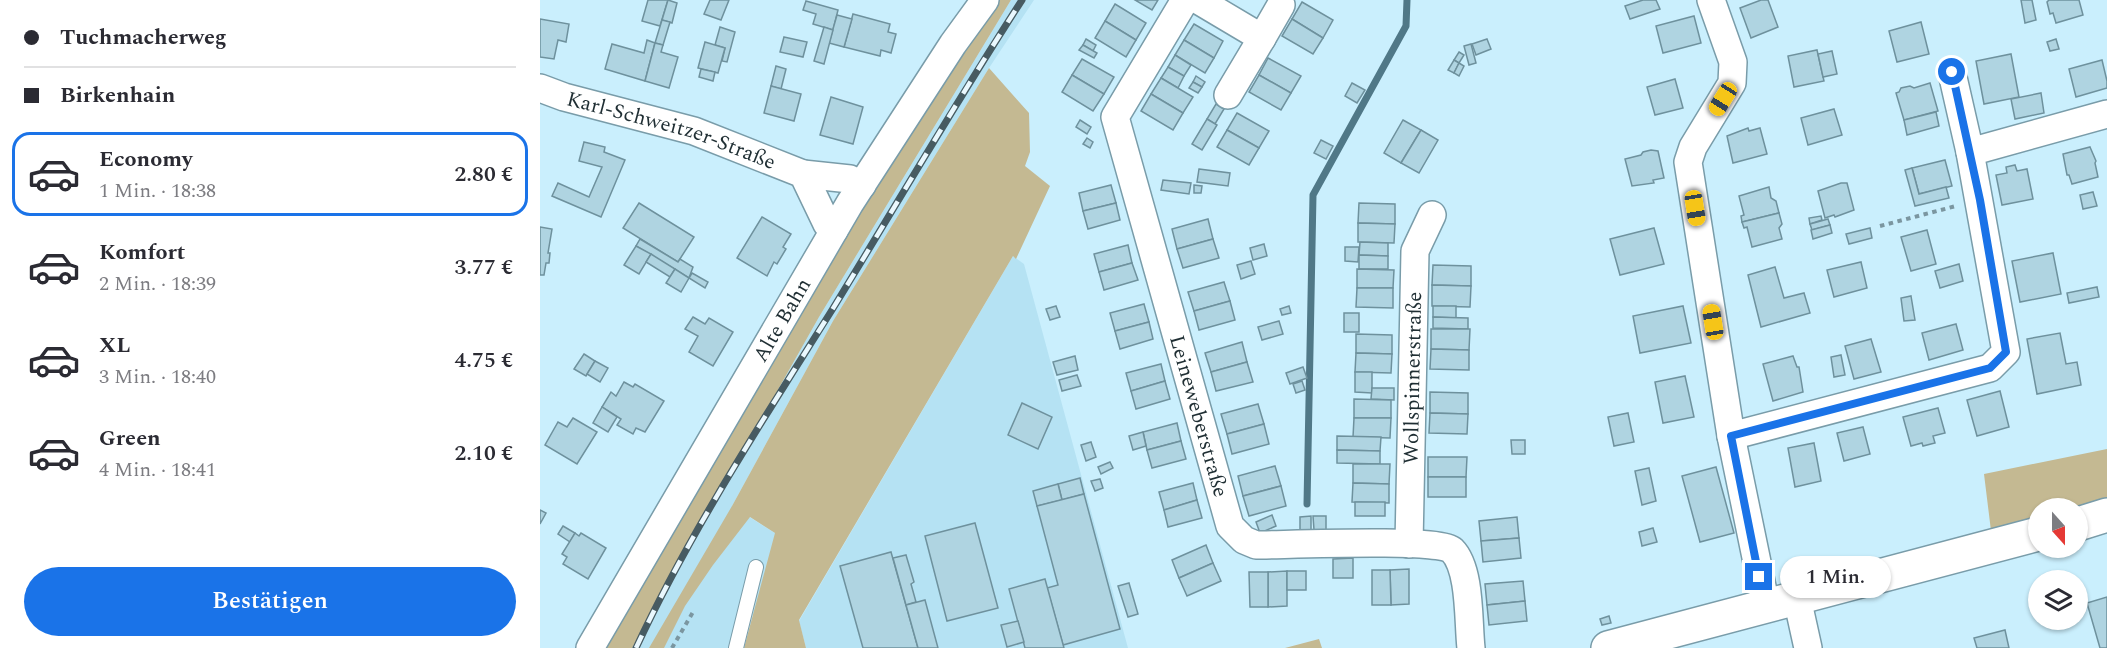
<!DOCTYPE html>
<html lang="de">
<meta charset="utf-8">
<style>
body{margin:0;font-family:Spectral,serif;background:#f2f2f3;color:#2b2b33;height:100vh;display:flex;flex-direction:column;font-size:22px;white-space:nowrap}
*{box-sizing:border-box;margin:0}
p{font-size:20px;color:#7c7c81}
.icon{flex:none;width:33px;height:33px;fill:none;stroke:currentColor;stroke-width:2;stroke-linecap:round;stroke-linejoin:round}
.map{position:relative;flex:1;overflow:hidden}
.panel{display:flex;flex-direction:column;background:#fff;width:540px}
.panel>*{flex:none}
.banner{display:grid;align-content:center;height:132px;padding:0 24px;background:#fff}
.needle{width:39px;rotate:159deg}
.controls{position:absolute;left:1488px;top:498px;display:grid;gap:12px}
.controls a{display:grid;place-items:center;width:60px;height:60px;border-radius:50%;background:#fff;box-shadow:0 2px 4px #0004;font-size:30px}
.end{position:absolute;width:27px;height:27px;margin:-14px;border:8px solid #1a73e8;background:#fff;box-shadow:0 0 0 3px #fff}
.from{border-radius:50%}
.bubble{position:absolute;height:42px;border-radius:21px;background:#fff;box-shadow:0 2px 4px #0004;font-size:20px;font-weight:600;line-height:42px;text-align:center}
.car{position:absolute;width:18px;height:36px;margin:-18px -9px;border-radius:8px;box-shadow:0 0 4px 2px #0007;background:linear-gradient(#f5c518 24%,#345 0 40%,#f5c518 0 76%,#345 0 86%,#f5c518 0)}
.banner b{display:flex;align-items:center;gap:21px;height:57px;font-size:22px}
.banner b+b{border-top:2px solid #e1e1e2}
.banner i{width:15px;height:15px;background:#2b2b33}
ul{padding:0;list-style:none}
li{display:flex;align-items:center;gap:18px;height:84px;margin:0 12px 9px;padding:0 12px;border:3px solid transparent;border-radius:18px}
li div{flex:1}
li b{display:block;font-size:22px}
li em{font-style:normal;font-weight:600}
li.current{border-color:#1a73e8}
li>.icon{width:54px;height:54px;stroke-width:1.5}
.action{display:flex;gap:12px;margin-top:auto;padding:12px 24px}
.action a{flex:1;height:69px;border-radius:36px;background:#1a73e8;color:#fff;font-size:24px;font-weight:600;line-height:69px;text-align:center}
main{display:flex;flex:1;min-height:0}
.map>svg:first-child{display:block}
.built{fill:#b5e2f3}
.green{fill:#c4b992}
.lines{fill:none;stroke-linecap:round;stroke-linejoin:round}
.stream{stroke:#507887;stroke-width:7}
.building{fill:#afd4e1;stroke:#6e919d;stroke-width:1.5}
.lane-casing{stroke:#799ca9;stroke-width:16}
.street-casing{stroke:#799ca9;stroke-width:30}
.secondary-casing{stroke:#799ca9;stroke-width:36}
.path{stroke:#7b96a0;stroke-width:4;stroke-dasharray:4.5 4.5;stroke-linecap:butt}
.lane{stroke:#fff;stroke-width:14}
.street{stroke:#fff;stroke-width:27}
.secondary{stroke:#fff;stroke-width:33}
.rail-casing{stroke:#475b62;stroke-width:7}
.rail{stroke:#eaf8fe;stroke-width:4.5;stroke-dasharray:14;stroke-linecap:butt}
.route{stroke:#1a73e8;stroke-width:8}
.labels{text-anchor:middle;stroke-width:4.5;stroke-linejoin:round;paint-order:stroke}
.street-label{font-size:21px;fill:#1f2e33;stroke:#eaf8fe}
</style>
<main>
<section class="panel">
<div class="banner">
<b><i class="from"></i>Tuchmacherweg</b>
<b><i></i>Birkenhain</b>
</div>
<ul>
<li class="current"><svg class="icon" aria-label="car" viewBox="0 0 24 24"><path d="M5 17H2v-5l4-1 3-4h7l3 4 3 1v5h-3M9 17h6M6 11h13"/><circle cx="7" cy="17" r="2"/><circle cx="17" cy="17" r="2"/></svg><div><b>Economy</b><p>1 Min. · 18:38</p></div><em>2.80 €</em></li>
<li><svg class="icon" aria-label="car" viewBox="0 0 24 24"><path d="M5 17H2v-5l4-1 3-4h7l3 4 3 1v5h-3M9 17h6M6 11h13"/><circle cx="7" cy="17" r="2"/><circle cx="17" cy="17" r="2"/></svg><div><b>Komfort</b><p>2 Min. · 18:39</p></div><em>3.77 €</em></li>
<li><svg class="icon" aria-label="car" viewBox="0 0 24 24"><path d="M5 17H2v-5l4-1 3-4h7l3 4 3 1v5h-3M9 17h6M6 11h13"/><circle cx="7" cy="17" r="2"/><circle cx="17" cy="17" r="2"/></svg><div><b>XL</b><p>3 Min. · 18:40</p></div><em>4.75 €</em></li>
<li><svg class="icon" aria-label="car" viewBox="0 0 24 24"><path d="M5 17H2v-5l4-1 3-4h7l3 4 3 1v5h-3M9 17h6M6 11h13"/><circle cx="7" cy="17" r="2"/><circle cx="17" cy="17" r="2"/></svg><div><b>Green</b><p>4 Min. · 18:41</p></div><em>2.10 €</em></li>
</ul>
<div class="action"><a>Bestätigen</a></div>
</section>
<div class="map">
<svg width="1567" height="648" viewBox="0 0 1567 648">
<rect width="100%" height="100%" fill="#caeffd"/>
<!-- built -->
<g class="built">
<polygon points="471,0 494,0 449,68 293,321 192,506 249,542 212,617 204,648 92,648 279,317"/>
<polygon points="473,256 484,264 588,648 266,648 259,621"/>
</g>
<!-- green -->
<g class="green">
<polygon points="454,0 471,0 279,317 92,648 54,648 314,205"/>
<polygon points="449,68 489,113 490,152 485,166 510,186 476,259 473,256 259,620 266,648 204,648 235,533 210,517 173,565 145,606 124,648 109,648 192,506 293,321"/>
<polygon points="1567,449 1567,507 1498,508 1498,526 1452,539 1444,474"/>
<polygon points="779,639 782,648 745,648"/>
</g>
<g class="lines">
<!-- stream -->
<polyline class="stream" points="767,504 773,195 866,26 867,0"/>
</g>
<!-- building -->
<g class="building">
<polygon points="108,0 128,0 120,26 102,21"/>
<polygon points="128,0 137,3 132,23 122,20"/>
<polygon points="170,0 189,0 181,20 164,14"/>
<polygon points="595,0 618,0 612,10"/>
<polygon points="1103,0 1116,0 1120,9 1090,19 1085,6"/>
<polygon points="1221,0 1228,0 1238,27 1211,38 1200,8"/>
<polygon points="1481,0 1492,0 1496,20 1485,23"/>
<polygon points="1509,0 1539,0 1543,15 1516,23 1513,13 1510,14 1507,2"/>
<polygon points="266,1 298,10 293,30 273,24 276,14 263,10"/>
<polygon points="762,2 793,20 783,38 752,19"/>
<polygon points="575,4 606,23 596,40 565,21"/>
<polygon points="313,14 350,24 348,32 356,34 351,53 341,50 340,56 304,47"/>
<polygon points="297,15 312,19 304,47 289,43"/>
<polygon points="1154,16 1161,43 1123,53 1116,26"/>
<polygon points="0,19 29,24 26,42 18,40 14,59 0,57"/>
<polygon points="752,19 783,38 773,54 742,36"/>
<polygon points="122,20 130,22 123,45 115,43"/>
<polygon points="565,21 596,40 586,57 555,38"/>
<polygon points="1381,22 1389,54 1357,62 1349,31"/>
<polygon points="654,24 683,41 674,58 644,40"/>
<polygon points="180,27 195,32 187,62 182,61 185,48 175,45"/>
<polygon points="284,27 293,30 284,64 274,61"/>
<polygon points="244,37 267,42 263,57 240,52"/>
<polygon points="546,39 556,45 553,51 543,45"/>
<polygon points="947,39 951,49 936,55 932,44"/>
<polygon points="1516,39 1519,49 1510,51 1507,42"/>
<polygon points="107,40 115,43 105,81 65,69 72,44 104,53"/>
<polygon points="644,40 674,58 665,73 635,55"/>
<polygon points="165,42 185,48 178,73 158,68"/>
<polygon points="115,43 123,45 121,52 138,57 129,88 105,81"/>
<polygon points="931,44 936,63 929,65 924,46"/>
<polygon points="543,45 557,53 554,58 539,50"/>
<polygon points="1277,50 1284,81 1254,87 1248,56"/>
<polygon points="1292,51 1297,74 1283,77 1278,54"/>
<polygon points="919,52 924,55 919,63 914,60"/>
<polygon points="1471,54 1479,97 1444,104 1436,61"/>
<polygon points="635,55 651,65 644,76 628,67"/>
<polygon points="728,58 761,76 751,93 719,75"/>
<polygon points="542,59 574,77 564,94 532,75"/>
<polygon points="914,60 919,63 914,73 908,70"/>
<polygon points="1562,60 1567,81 1567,88 1536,97 1529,69"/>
<polygon points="919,63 924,66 919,76 914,73"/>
<polygon points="236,66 246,69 241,89 231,86"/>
<polygon points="628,67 644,76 638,88 621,78"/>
<polygon points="161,69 175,72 173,81 159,77"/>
<polygon points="532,75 564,94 553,111 522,92"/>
<polygon points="719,75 751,93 741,110 709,92"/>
<polygon points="656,76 665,82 662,87 653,82"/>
<polygon points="621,78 653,97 643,113 611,94"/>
<polygon points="1135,79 1143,108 1115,115 1107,87"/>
<polygon points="653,82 662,87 658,93 649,88"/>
<polygon points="812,83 825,90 817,103 805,96"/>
<polygon points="1390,83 1398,111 1364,120 1356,93 1359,92 1361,88 1370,86 1374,88"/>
<polygon points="231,86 261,94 254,121 224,113"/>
<polygon points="1501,93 1504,113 1475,119 1471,99"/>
<polygon points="611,94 643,113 633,130 601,111"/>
<polygon points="291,97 323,107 313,144 280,135"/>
<polygon points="676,104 684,109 675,124 667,119"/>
<polygon points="1294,109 1302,135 1268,145 1261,118"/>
<polygon points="1396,112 1399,126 1367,135 1364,120"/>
<polygon points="697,113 729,131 719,148 687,130"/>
<polygon points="667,119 677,125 662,150 652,144"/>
<polygon points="540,120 551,127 547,134 536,127"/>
<polygon points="863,120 881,130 861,163 844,153"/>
<polygon points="1208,128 1209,131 1220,128 1227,154 1193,163 1187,136"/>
<polygon points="687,130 719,148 709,165 677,147"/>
<polygon points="881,130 898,140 879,173 861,163"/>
<polygon points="547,138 553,142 550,148 543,144"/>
<polygon points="781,140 793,146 786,159 774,153"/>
<polygon points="44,142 65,147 64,152 85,160 61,217 12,196 18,183 49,197 62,167 39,161"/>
<polygon points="1550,147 1556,161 1555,163 1558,177 1532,184 1529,175 1527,175 1523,154"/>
<polygon points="1111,150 1118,151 1124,178 1113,180 1114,183 1092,186 1085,159 1101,155 1103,152"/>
<polygon points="1405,160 1412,186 1379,194 1372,168"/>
<polygon points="1475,165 1477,171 1487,169 1493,199 1462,205 1456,175 1467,173 1466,167"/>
<polygon points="1372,168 1379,194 1406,187 1409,198 1375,206 1365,170"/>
<polygon points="659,169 690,173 688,186 657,182"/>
<polygon points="623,180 651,183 649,194 621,190"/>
<polygon points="1301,183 1307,183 1314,210 1295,217 1294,215 1285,218 1278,191"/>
<polygon points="571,185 576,203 543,211 539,193"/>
<polygon points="654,185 662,186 661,193 654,193"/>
<polygon points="1229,187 1231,198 1236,201 1239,213 1202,222 1201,216 1204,215 1199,196"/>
<polygon points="1553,192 1557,206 1543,209 1540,195"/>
<polygon points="99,203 154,237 138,262 83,228"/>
<polygon points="576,203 580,220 548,229 543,211"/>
<polygon points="819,203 855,204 855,224 818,223"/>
<polygon points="1239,213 1242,224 1239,228 1242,239 1212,247 1207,227 1204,228 1202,222"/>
<polygon points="1281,216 1282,220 1270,224 1269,218"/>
<polygon points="222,217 251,234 243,247 246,249 237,264 234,262 227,276 197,258"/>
<polygon points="668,219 673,239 637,249 632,229"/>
<polygon points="1288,219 1290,225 1272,230 1270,224"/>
<polygon points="818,223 855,224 854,243 818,242"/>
<polygon points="1290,225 1292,233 1273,239 1271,230"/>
<polygon points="0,227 12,229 8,253 10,253 9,263 6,263 4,275 0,275"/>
<polygon points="1114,228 1124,264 1080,275 1070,239"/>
<polygon points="1330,228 1332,238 1309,244 1306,234"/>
<polygon points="1387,230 1396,264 1371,271 1361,237"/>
<polygon points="100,239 138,262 140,259 153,267 149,278 96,246"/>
<polygon points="673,239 679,258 643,268 637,249"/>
<polygon points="820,242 848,243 848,256 819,255"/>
<polygon points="724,244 727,256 713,260 710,248"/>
<polygon points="588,245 592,263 559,272 554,254"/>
<polygon points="96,246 111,254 99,274 84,265"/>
<polygon points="805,247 819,247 818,262 805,261"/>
<polygon points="1513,253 1521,294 1480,302 1472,261"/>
<polygon points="111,254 135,269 130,277 106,262"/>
<polygon points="819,255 848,256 848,269 819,269"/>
<polygon points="711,261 715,274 701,279 697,265"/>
<polygon points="1321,262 1327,288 1294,297 1287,270"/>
<polygon points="592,263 598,280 564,290 559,272"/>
<polygon points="1419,264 1423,281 1400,288 1395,271"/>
<polygon points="893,265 931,266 931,286 892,285"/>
<polygon points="1235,267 1244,298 1264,293 1270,313 1221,327 1208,275"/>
<polygon points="135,269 149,278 141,292 126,283"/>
<polygon points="817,269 854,270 853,288 817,288"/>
<polygon points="152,273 168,282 165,288 149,278"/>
<polygon points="684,282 690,301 654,311 648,292"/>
<polygon points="892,285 931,286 930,307 892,306"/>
<polygon points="1557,287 1559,297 1529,303 1527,293"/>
<polygon points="817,288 853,288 853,308 816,307"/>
<polygon points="1371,296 1375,320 1364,321 1361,298"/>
<polygon points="690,301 695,320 659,330 654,311"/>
<polygon points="604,304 609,322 575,331 570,313"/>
<polygon points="516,306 520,317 510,320 506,309"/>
<polygon points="749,306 751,313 742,315 740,309"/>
<polygon points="893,306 916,306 916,318 893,317"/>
<polygon points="1143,306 1151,343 1100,353 1093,316"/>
<rect x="804" y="313" width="15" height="19"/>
<polygon points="153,317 165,324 169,318 193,332 173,366 149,352 158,336 145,329"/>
<polygon points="893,317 928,318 928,329 893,328"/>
<polygon points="739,321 743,334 722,340 718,327"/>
<polygon points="609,322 613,339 580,349 575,331"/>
<polygon points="1416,324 1423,350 1389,360 1382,333"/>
<polygon points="891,329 930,329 929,350 891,349"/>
<polygon points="1520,333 1526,364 1537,362 1541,385 1497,394 1487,339"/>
<polygon points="816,334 852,335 852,354 816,353"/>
<polygon points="1331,339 1341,372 1314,379 1305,346"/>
<polygon points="702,342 707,362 671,372 665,353"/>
<polygon points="891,349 929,350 929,370 890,369"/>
<polygon points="816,353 852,354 851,373 815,372"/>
<polygon points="44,354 55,361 46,376 34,369"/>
<polygon points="1301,355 1305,375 1294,377 1291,357"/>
<polygon points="535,356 538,370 517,375 513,362"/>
<polygon points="1253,356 1257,367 1259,367 1263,392 1233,401 1223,364"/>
<polygon points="55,361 68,368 60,382 47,374"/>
<polygon points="707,362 713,382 676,391 671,372"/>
<polygon points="621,364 625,381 591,391 586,373"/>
<polygon points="763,367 767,378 750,384 746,373"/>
<polygon points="815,372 832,372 832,393 815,392"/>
<polygon points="537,375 541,386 522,391 519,380"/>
<polygon points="1145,376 1154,417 1123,423 1115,382"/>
<polygon points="625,381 630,399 596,409 591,391"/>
<polygon points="762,381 765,390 756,393 753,384"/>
<polygon points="84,382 93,387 95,384 124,401 105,432 96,428 93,434 77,425 81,419 62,407 71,392 76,396"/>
<polygon points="832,388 854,388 854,400 831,399"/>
<polygon points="1460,391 1469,427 1437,436 1427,400"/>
<polygon points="890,392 928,393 928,414 890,413"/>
<polygon points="814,399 851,400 851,418 814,418"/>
<polygon points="482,403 512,417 498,449 468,435"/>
<polygon points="718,404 724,424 687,434 681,414"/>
<polygon points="62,407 77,417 68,432 53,423"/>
<polygon points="1398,408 1405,433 1393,436 1395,443 1383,446 1382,443 1371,446 1363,417"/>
<polygon points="890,413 928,414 927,434 889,433"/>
<polygon points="1088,413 1094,442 1074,446 1068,417"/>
<polygon points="33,418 57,432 37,464 5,445 18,422 27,427"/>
<polygon points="814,418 851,418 850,438 813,437"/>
<polygon points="637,423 641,441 607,450 603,432"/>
<polygon points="724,424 729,444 692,454 687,434"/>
<polygon points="1323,427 1330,454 1304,461 1297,433"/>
<polygon points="603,432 606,446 593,450 589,436"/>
<polygon points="797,436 841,437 840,451 797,450"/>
<polygon points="971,440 985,440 985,454 972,454"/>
<polygon points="641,441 646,459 612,468 607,450"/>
<polygon points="551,442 556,457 546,461 541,445"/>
<polygon points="1274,443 1281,481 1255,487 1248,448"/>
<polygon points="797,450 840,451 840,464 797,463"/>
<polygon points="888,457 927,457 926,477 888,477"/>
<polygon points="570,462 573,468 561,474 558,467"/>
<polygon points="813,464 850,464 849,484 813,483"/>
<polygon points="735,466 741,486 703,496 698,476"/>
<polygon points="1176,467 1194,533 1160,542 1142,476"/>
<polygon points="1109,468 1116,501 1102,505 1095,471"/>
<rect x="888" y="477" width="38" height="20"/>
<polygon points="540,478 544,494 522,500 518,484"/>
<polygon points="560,479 563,488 555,491 551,481"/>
<polygon points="653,483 657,500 624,510 619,492"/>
<polygon points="813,483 849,484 849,503 812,502"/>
<polygon points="518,484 522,500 497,506 493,491"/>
<polygon points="741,486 746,506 709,516 703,496"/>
<polygon points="544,494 580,629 523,645 507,588 518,585 497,506"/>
<polygon points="657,500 662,518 628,527 624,510"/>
<rect x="815" y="502" width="30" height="14"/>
<polygon points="0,510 6,513 0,524"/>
<polygon points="732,515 736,526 720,533 716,522"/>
<polygon points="771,516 771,531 760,531 760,517"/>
<polygon points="773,516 786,516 786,530 774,530"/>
<polygon points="977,517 979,538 941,541 939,521"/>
<polygon points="435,523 458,608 407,621 385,536"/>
<polygon points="23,526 35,533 30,542 18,534"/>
<polygon points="1113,528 1117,542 1102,546 1099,532"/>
<polygon points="35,533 39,536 41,533 66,548 48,579 23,564 27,557 22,554"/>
<polygon points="979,538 981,558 943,562 941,541"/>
<polygon points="666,545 673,563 639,578 632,560"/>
<polygon points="351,552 378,648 323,648 300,566"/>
<polygon points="366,555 374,582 371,584 376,602 366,605 353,558"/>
<polygon points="813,558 813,578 793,578 793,559"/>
<polygon points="673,563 681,581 647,596 639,578"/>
<polygon points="869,569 869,604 851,605 850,570"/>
<polygon points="832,570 850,570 851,605 832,605"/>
<polygon points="747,571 747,606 728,607 728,572"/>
<rect x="747" y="571" width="19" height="19"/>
<polygon points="709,572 728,572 728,607 710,607"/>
<polygon points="505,579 524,648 485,648 469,589"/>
<polygon points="983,581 985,601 947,605 945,584"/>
<polygon points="589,583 598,614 588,617 578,586"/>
<polygon points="1567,597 1567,648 1560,648 1547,603"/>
<polygon points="385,600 398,648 378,648 366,605"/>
<polygon points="985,601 987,621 949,625 947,605"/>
<polygon points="1069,616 1071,623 1062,625 1060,619"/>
<polygon points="478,621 484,642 467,647 461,625"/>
<polygon points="1465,630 1469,648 1437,648 1434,638"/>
</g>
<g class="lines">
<!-- lane casing -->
<g class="lane-casing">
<polyline id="lane" points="196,648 216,567"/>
</g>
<!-- street casing -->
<g class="street-casing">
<g id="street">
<path id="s1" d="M645,0L575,117L690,526L704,540L716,545C743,545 900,538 912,550C931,569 928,622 931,648"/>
<polyline points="658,0 722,38 688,95"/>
<polyline points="1171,0 1193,62 1192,83 1153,147 1148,162 1191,436 1226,606"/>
<polyline points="722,38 741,5"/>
<polyline points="1412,73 1430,152"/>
<path id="s2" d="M0,88L24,97L154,131L263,174L287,224L294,230"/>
<polyline points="263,174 310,179 322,185"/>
<polyline points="1191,436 1450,368 1466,352 1430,152 1567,114"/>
<path id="s3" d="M869,544L875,251L892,215"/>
<polyline points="1257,598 1268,648"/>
<path id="s4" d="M50,648L310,203L413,44L445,0"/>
</g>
</g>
<!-- secondary casing -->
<g class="secondary-casing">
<g id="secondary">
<polyline points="1538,524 1567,515"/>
<polyline points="1068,648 1498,534"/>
</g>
</g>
<!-- path -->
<g class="path">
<polyline points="1340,226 1416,206"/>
<polyline points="132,648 153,612"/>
</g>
<!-- lane -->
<use href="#lane" class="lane"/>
<!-- street -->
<use href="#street" class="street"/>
<!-- secondary -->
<use href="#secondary" class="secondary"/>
<!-- rail casing -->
<g class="rail-casing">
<path id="rail" d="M96,648C151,530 223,420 292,310C355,207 416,102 482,0"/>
</g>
<!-- rail -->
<use href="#rail" class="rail"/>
</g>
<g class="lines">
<!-- route -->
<polyline class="route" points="1219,577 1191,436 1450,368 1466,352 1440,200 1412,72"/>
</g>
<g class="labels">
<!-- street labels -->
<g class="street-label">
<text dy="7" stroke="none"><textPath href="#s2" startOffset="138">Karl-Schweitzer-Straße</textPath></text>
<text dy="7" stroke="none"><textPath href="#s4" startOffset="380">Alte Bahn</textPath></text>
<text dy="7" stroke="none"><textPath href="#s3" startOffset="166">Wollspinnerstraße</textPath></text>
<text dy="7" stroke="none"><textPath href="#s1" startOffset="447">Leineweberstraße</textPath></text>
</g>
</g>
</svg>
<div class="controls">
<a><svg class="needle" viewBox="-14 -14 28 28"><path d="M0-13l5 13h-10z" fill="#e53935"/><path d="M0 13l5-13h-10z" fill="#7c7c81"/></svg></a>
<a><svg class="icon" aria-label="layers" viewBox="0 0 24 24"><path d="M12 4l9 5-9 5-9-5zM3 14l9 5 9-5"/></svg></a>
</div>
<i class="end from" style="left:1412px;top:72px"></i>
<i class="end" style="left:1219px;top:577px"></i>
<div class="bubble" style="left:1240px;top:556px;width:111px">1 Min.</div>
<i class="car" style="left:1183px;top:99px;rotate:212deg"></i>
<i class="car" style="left:1155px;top:208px;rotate:171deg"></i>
<i class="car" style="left:1173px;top:322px;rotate:351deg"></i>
</div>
</main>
